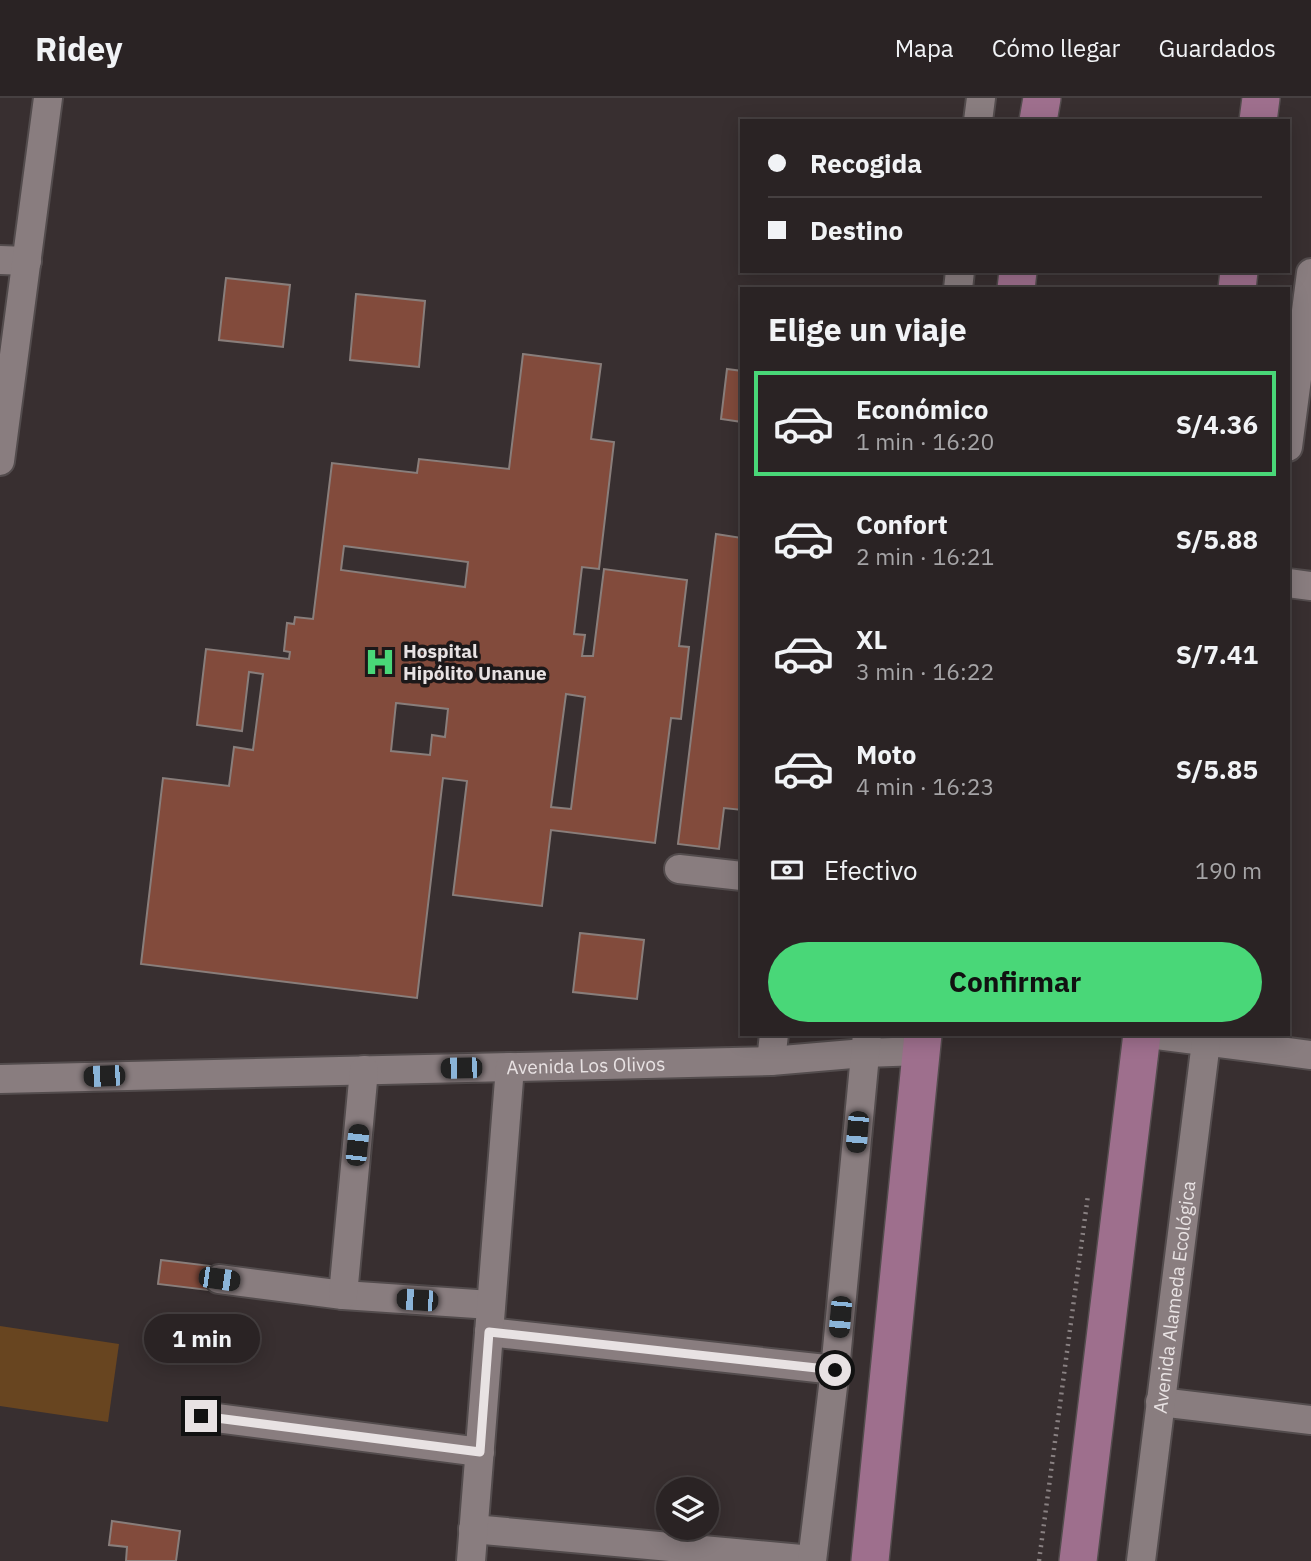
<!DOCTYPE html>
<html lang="es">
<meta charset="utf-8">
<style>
body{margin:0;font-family:"IBM Plex Sans",sans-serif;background:#362f31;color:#f1f3f6;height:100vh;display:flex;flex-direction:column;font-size:26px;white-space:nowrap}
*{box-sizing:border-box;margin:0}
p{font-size:23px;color:#a5a4a6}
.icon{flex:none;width:38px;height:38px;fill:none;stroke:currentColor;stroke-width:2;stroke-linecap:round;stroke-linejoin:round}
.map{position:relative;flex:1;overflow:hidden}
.drawer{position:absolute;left:740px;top:189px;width:550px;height:749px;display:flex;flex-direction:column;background:#2a2324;border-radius:0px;box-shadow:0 4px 18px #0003,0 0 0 2px #464041}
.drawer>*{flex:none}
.guide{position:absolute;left:740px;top:21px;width:550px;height:154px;border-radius:0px;box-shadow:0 4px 18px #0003,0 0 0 2px #464041;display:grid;align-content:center;height:154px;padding:0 28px;background:#2a2324}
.tools{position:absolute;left:656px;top:1379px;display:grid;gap:14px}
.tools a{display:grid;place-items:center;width:63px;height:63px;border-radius:50%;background:#2a2324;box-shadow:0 4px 18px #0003,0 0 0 2px #464041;font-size:35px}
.end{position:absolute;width:32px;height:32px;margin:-16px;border:9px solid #e8e2e3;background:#111;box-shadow:0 0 0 4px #111}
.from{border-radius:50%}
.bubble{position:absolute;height:49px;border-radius:24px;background:#2a2324;box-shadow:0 4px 18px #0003,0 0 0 2px #464041;font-size:23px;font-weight:800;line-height:49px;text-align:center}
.car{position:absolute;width:21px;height:42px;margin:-21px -10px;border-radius:9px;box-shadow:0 0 5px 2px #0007;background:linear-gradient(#222 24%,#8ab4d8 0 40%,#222 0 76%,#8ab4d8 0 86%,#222 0)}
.guide b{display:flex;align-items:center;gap:24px;height:66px;font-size:26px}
.guide b+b{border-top:2px solid #464041}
.guide i{width:18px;height:18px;background:#f1f3f6}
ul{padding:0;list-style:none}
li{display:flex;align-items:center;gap:21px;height:105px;margin:0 14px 10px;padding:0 14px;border:4px solid transparent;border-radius:0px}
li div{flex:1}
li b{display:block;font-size:26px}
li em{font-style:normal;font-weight:800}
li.active{border-color:#49d778}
li>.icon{width:63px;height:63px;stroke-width:1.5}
h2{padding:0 28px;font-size:32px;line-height:84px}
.pay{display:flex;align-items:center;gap:18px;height:77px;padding:0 28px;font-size:26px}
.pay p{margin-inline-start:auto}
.button{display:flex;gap:14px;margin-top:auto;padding:14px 28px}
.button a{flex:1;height:80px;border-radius:42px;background:#49d778;color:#111;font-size:28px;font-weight:800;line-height:80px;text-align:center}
header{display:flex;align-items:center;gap:42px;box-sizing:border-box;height:98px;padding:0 35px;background:#2a2324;border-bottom:2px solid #464041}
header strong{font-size:33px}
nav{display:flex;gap:38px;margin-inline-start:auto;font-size:24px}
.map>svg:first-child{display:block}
.green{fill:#684520}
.building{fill:#824b3c;stroke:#897e7b;stroke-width:2;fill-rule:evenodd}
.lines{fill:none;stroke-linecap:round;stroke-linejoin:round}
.minor-casing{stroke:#534c4d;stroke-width:32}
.major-casing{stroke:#534c4d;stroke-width:40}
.path{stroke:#898182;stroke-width:4.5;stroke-dasharray:2 5;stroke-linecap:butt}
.minor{stroke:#897d7f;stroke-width:28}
.major{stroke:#9e6f8d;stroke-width:37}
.route{stroke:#e8e2e3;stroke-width:9}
.labels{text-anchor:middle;stroke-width:7;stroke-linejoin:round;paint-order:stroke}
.poi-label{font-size:19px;font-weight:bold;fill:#e8e2e3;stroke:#1c1819;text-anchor:start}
.street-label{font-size:19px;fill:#e8e2e3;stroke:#1c1819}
</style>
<header>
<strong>Ridey</strong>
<nav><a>Mapa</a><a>Cómo llegar</a><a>Guardados</a></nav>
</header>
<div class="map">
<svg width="1311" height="1463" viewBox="0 0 1311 1463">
<rect width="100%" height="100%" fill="#382f30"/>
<!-- green -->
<polygon class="green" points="0,1228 119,1246 108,1324 0,1308"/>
<!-- building -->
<g class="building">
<polygon points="226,180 290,187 283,249 219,242"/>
<polygon points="356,196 425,203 419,269 350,262"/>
<path d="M523,256L601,266L591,341L614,344L599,471L582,469L574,536L585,537L582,558H593L604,471L687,482L679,548L689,549L681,621L671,620L655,745L551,732L542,808L453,797L467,683L443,680L417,900L141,866L163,680L229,688L234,649L253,652L263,576L249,574L242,633L197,627L206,551L289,561L290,554L284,553L287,525L294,526L295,519L313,521L332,365L417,375L419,361L509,371ZM344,448L468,464L465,489L341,472ZM566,596L585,599L571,711L551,709ZM396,605L448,611L445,639L432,637L430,657L391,653Z"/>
<polygon points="727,271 742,273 742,324 721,321"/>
<polygon points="716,436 742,440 742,712 724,710 719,751 678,746"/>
<polygon points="580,835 644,842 637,901 573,894"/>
<polygon points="161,1162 211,1168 208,1192 158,1186"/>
<polygon points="112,1423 180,1433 176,1463 126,1463 127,1449 109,1447"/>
</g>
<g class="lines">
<!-- minor casing -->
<g class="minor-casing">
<g id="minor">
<polyline points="978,23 981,0"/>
<polyline points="0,162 27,163"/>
<polyline points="958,191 960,173"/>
<polyline points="1288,349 1311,175"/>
<polyline points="0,363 48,0"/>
<polyline points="1288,485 1311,488"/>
<polyline points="679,771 742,778"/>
<polyline points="1149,936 1311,957"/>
<polyline points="771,963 774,936"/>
<path id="s1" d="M0,981L771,963L864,955L921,953"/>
<polyline points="219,1181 343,1197 491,1207"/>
<polyline points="343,1197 364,972"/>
<polyline points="489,1234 835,1272"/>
<polyline points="1160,1304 1311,1322"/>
<polyline points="201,1318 480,1354"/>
<polyline points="473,1431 812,1462"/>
<polyline points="471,1463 510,969"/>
<polyline points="812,1463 835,1272 867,936"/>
<path id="s2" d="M1141,1463L1207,936"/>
</g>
</g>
<!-- major casing -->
<g class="major-casing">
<g id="major">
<polyline points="1038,23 1042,0"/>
<polyline points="1258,23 1261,0"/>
<polyline points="1016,191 1018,173"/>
<polyline points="1237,191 1239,173"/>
<polyline points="870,1463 923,936"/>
<polyline points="1078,1463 1142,936"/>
</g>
</g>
<!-- path -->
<polyline class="path" points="1039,1463 1088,1097"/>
<!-- minor -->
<use href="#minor" class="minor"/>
<!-- major -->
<use href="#major" class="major"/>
</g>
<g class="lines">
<!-- route -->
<polyline class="route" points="201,1318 480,1354 489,1234 835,1272"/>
</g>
<!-- icons -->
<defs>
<g id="hospital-bare" transform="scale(2.415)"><path d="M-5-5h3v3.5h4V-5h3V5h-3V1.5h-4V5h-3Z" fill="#49d778" stroke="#1c1819" stroke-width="2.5" paint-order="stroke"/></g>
</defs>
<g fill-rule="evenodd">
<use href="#hospital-bare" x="380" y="564"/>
</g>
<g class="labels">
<!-- poi labels -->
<g class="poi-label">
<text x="403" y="560">Hospital<tspan x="403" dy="22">Hipólito Unanue</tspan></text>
</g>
<!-- street labels -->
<g class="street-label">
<text dy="7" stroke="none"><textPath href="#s1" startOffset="586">Avenida Los Olivos</textPath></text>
<text dy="7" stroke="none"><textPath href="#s2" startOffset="266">Avenida Alameda Ecológica</textPath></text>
</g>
</g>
</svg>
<div class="tools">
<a><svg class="icon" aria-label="layers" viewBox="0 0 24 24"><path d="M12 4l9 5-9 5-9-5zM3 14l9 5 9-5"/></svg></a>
</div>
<i class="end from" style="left:835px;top:1272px"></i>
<i class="end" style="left:201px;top:1318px"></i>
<div class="bubble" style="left:144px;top:1216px;width:116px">1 min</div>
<i class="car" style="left:461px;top:970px;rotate:269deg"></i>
<i class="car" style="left:104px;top:978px;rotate:268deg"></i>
<i class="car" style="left:857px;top:1034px;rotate:185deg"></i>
<i class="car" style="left:357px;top:1047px;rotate:6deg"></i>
<i class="car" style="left:219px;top:1181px;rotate:98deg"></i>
<i class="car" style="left:417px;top:1202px;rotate:274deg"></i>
<i class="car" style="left:840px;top:1219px;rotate:185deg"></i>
<div class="guide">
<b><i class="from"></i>Recogida</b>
<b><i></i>Destino</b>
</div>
<section class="drawer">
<h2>Elige un viaje</h2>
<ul>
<li class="active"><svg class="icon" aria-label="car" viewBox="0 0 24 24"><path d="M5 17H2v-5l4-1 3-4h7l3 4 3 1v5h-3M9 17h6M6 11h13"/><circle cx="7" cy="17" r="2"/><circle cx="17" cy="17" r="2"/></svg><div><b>Económico</b><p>1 min · 16:20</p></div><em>S/4.36</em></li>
<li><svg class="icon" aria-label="car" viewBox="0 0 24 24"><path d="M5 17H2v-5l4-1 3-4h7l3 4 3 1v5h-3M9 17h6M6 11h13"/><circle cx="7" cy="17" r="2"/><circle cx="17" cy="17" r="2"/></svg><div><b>Confort</b><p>2 min · 16:21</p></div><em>S/5.88</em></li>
<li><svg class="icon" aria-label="car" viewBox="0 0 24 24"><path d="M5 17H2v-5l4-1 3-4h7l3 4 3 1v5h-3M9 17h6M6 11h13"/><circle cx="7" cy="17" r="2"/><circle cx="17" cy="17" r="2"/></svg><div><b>XL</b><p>3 min · 16:22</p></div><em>S/7.41</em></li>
<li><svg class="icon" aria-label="car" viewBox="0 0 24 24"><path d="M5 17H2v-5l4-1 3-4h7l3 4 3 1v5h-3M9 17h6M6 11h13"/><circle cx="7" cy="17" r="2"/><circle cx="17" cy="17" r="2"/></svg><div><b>Moto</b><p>4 min · 16:23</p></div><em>S/5.85</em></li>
</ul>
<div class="pay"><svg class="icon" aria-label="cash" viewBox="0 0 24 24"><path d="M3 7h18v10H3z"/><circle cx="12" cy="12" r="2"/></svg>Efectivo<p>190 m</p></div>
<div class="button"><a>Confirmar</a></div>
</section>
</div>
